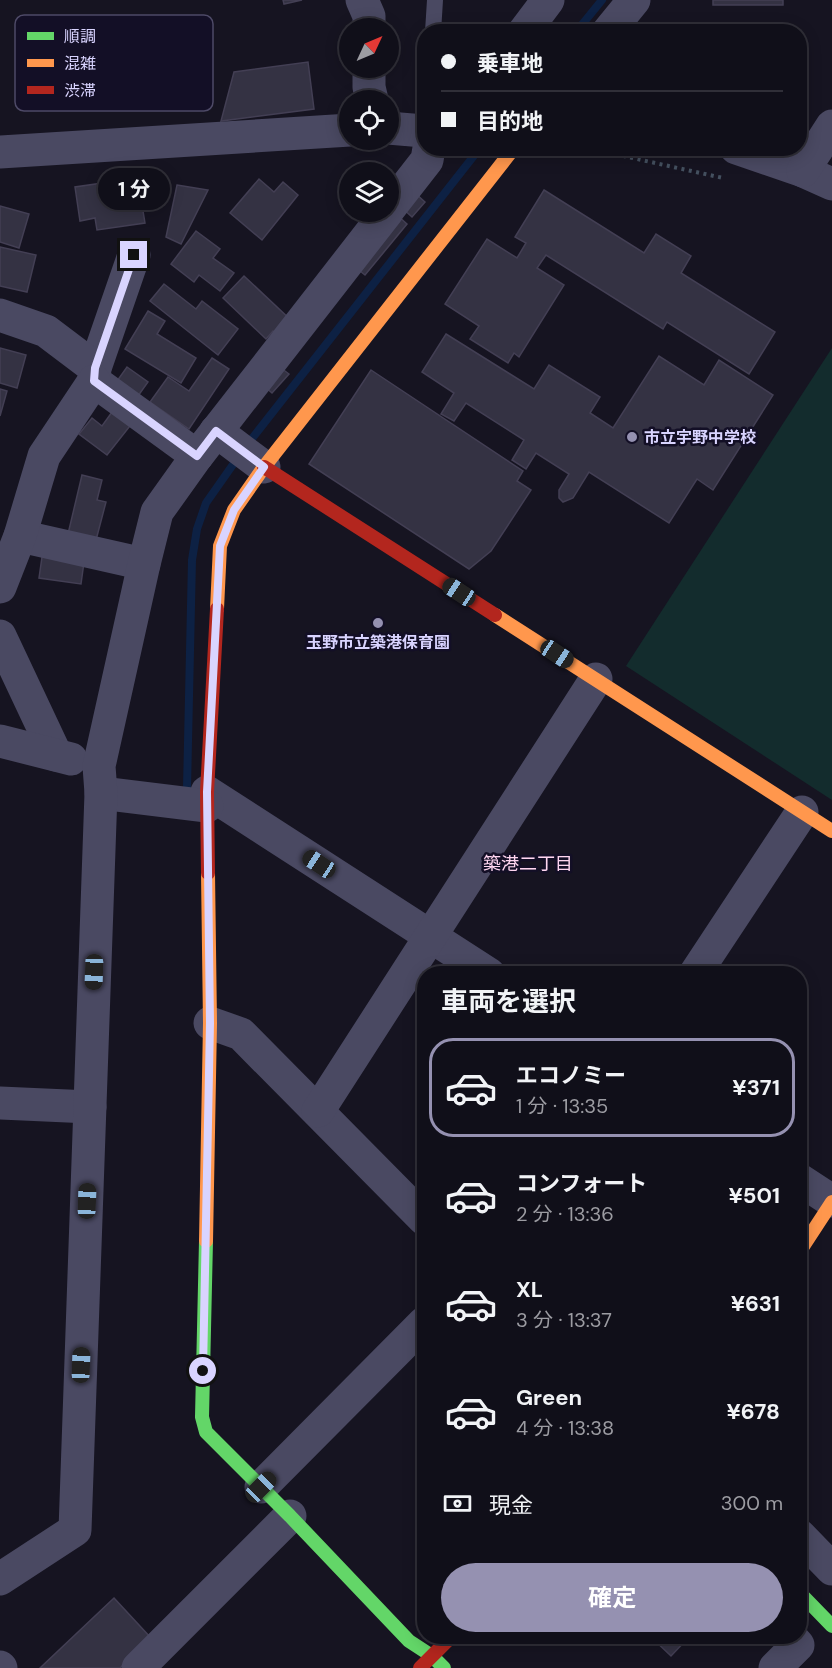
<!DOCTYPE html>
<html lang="ja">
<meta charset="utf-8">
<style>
body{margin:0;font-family:"DM Sans","Noto Sans JP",sans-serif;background:#1e1d26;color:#f1f3f6;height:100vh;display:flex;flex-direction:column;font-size:22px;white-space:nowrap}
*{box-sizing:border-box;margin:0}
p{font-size:20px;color:#9c9ca2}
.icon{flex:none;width:33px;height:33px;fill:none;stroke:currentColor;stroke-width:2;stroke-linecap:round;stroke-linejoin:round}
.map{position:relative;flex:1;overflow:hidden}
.sheet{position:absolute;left:417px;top:966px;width:390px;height:678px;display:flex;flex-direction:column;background:#100f19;border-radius:24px;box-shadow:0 3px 15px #0003,0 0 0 2px #302f38}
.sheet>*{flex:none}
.guide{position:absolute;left:417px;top:24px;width:390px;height:132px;border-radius:24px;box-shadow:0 3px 15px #0003,0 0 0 2px #302f38;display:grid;align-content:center;height:132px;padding:0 24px;background:#100f19}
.needle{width:39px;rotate:46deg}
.fabs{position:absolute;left:339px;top:18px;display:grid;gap:12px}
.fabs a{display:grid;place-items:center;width:60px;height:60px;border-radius:50%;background:#100f19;box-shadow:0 3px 15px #0003,0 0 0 2px #302f38;font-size:30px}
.end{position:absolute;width:27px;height:27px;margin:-14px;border:8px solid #d9d4ff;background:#111;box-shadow:0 0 0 3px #111}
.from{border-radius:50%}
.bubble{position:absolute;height:42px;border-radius:21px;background:#100f19;box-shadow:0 3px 15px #0003,0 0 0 2px #302f38;font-size:20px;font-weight:700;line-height:42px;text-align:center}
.car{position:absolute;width:18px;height:36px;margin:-18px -9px;border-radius:8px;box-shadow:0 0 4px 2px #0007;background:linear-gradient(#222 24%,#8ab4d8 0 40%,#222 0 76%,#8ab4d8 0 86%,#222 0)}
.guide b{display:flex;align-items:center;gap:21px;height:57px;font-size:22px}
.guide b+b{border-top:2px solid #302f38}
.guide i{width:15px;height:15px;background:#f1f3f6}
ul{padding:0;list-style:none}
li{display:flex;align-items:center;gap:18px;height:99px;margin:0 12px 9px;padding:0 12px;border:3px solid transparent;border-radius:24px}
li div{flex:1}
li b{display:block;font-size:22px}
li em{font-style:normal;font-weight:700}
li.on{border-color:#9591b1}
li>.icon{width:54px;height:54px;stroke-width:1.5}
h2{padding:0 24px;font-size:27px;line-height:72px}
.pay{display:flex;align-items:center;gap:15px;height:66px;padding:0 24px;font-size:22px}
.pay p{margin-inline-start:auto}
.action{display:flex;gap:12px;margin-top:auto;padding:12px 24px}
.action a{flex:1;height:69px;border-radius:36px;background:#9591b1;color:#fff;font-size:24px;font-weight:700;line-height:69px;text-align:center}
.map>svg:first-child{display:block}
.pitch{fill:#132c2d}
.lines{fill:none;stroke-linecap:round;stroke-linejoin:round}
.stream{stroke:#0d2144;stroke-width:8}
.building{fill:#343243;stroke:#433f54;stroke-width:1.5}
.path{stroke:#44505f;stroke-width:4;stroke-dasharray:3 4.5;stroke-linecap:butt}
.lane{stroke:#4a4962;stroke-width:16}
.street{stroke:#4a4962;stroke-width:33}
.fast{stroke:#63d668;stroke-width:14}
.slow{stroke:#ff974d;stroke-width:14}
.jam{stroke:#b3261e;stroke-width:14}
.route{stroke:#d9d4ff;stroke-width:8}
.poi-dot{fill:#9591b1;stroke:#130f26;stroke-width:2}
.labels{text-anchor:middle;stroke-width:5;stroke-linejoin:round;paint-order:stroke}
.poi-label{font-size:16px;font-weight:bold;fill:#d9d4ff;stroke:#130f26;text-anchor:start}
.neighbourhood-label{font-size:18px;fill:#ffd6f0;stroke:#130f26}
.key{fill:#130f26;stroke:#4e4a67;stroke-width:1.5}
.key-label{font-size:16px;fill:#d9d4ff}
</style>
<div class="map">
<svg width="832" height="1668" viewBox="0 0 832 1668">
<rect width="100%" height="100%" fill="#161421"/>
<!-- pitch -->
<polygon class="pitch" points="832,348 832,800 626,666"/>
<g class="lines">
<!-- stream -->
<g class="stream">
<polyline points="576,32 602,0"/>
<polyline points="247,445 480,148"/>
<polyline points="187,788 192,560 197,529 206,503 239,456"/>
</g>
</g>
<!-- building -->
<g class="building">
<polygon points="283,0 302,0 284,4"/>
<rect x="713" y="0" width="70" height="5"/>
<polygon points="308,62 314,109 221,121 234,72"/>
<polygon points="259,179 274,192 283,182 298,195 262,240 230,213"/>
<polygon points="124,180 122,195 140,193 145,223 97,230 95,218 80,221 75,187"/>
<polygon points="177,185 208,190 181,244 166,237"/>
<polygon points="544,190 644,253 656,234 691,256 681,273 775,332 749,374 667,322 663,329 546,255 537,268 564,285 519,357 514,353 508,363 470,339 479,326 445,304 487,239 517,258 526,243 515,237"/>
<polygon points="415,193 425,202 412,217 402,208"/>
<polygon points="0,206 29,214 19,248 0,242"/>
<polygon points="397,215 407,224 365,275 355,267"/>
<polygon points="196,231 220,249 213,258 234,273 220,291 199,275 194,282 171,264"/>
<polygon points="0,247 36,255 27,292 0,286"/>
<polygon points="244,276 293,322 280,337 273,331 266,339 223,298"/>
<polygon points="164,284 196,309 202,301 238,329 218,355 150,301"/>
<polygon points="148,311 165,321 157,334 196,358 181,383 125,349"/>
<polygon points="446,334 534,389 549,365 600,397 590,413 613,428 659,356 704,385 719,360 773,395 713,490 697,479 669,523 589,472 573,498 563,502 559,498 559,490 569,474 536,453 526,469 512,460 524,440 466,403 454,421 441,414 454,393 422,372"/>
<polygon points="0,348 26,355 17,388 0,383"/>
<polygon points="212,358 229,369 189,429 150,402 168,377 189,391"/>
<polygon points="127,367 148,382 133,403 112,388"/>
<polygon points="281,368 289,374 272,393 265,387"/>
<polygon points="371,370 523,471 517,481 531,490 491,551 469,569 309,464"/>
<polygon points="0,389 7,391 0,416"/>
<polygon points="112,412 130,426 107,455 79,434 92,418 102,426"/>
<polygon points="82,475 102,480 97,500 106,502 96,540 68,534"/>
<polygon points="43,550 85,555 81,584 39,578"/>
<polygon points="114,1598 151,1638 120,1668 40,1668"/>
<polygon points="650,1636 690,1636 671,1656"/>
</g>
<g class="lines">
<!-- path -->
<polyline class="path" points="571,148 610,153 723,178"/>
<!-- lane -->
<polyline class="lane" points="433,32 435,0"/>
<!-- street -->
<g class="street">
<polyline points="362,0 369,16 369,28"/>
<polyline points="524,32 548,0"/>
<polyline points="608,32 634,0"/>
<polyline points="369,68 369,87 372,100"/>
<polyline points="388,128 424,131"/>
<polyline points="736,148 803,171 832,184"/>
<polyline points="0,152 350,130"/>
<polyline points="803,171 832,126"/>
<polyline points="388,210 427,160 429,148"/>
<polyline points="134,255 95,368 94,381 197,456"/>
<polyline points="0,315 46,331 95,368"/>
<polyline points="216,431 264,467"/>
<polyline points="20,536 144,564"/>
<polyline points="0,587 20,536 44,456 94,381"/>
<polyline points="0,636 56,755"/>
<polyline points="0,741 71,759"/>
<polyline points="207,792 489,974"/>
<polyline points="101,793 207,806"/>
<polyline points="695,974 802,812"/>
<polyline points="210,1023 241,1034 424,1219"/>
<polyline points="0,1103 90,1107"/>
<polyline points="318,1111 596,679"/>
<polyline points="800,1180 832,1201"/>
<polyline points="261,1487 424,1323"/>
<polyline points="800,1536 832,1569"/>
<polyline points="0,1579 75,1530 101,793 99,766 144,564 157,512 197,456 387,212"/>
<polyline points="0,1667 1,1668"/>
<polyline points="138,1668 290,1516"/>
<polyline points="775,1668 798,1645 790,1636"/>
</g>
<!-- fast -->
<g class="fast">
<polyline points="206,1241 202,1417 206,1432 290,1516 409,1641 432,1656 444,1668"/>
<polyline points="800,1593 832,1626"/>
</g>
<!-- slow -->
<g class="slow">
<polyline points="217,609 220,546 234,510 264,467 514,148"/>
<polyline points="495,615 832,831"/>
<polyline points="206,1241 210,1023 208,873"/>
<polyline points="800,1251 832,1202"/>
</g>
<!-- jam -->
<g class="jam">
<polyline points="264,467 495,615"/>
<polyline points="208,873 207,792 217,609"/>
<polyline points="420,1668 452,1636"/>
</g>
</g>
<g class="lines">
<!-- route -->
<polyline class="route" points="134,255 95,368 94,381 197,456 216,431 264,467 234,510 220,546 207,792 210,1023 203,1371"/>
</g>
<!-- markers -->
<g class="poi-dot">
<circle cx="632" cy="437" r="6"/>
<circle cx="378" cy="623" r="6"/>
</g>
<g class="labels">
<!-- poi labels -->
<g class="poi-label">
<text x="644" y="443">市立宇野中学校</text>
<text x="378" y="648" text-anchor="middle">玉野市立築港保育園</text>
</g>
<!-- neighbourhood labels -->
<g class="neighbourhood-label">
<text x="528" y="870">築港二丁目</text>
</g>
</g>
<!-- legend -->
<rect x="15" y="15" width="198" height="96" rx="9" class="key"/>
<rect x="27" y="32" width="27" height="8" fill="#63d668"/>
<rect x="27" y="59" width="27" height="8" fill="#ff974d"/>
<rect x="27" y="86" width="27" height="8" fill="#b3261e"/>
<g class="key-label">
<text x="64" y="42">順調</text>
<text x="64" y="69">混雑</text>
<text x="64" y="96">渋滞</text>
</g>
</svg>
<div class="fabs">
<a><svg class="needle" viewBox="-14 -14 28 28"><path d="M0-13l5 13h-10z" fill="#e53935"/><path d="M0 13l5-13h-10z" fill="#9c9ca2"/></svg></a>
<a><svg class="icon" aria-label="locate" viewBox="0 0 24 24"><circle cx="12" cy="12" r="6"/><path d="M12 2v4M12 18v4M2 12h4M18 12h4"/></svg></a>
<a><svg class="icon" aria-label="layers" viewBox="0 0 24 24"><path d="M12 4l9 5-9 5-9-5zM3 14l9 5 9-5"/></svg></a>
</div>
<i class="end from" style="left:203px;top:1371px"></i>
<i class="end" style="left:134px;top:255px"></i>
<div class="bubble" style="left:98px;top:168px;width:72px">1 分</div>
<i class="car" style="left:459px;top:592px;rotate:303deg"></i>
<i class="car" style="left:557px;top:654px;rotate:123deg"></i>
<i class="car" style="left:319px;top:864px;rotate:303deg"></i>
<i class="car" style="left:94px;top:972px;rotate:182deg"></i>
<i class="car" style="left:87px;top:1201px;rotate:2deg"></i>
<i class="car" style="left:81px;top:1365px;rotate:2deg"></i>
<i class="car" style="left:261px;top:1487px;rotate:45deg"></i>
<div class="guide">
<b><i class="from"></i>乗車地</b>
<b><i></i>目的地</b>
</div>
<section class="sheet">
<h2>車両を選択</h2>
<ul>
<li class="on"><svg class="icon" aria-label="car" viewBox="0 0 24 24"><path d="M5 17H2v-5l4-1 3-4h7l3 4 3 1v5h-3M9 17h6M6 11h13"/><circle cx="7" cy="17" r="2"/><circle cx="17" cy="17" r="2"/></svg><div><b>エコノミー</b><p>1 分 · 13:35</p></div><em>¥371</em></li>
<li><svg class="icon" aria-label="car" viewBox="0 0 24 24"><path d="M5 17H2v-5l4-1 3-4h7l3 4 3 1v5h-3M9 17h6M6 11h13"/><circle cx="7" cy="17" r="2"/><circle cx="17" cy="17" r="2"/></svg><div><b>コンフォート</b><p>2 分 · 13:36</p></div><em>¥501</em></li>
<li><svg class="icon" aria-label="car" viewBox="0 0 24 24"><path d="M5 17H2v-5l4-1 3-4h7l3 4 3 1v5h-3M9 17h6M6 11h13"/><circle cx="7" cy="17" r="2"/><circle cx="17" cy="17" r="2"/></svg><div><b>XL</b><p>3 分 · 13:37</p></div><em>¥631</em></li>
<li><svg class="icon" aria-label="car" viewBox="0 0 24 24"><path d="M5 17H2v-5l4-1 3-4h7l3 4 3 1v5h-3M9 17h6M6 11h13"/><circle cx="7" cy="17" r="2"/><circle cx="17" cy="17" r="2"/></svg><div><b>Green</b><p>4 分 · 13:38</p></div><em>¥678</em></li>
</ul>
<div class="pay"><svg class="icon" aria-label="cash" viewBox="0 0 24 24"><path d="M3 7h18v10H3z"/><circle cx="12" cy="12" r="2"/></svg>現金<p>300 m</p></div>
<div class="action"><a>確定</a></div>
</section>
</div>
